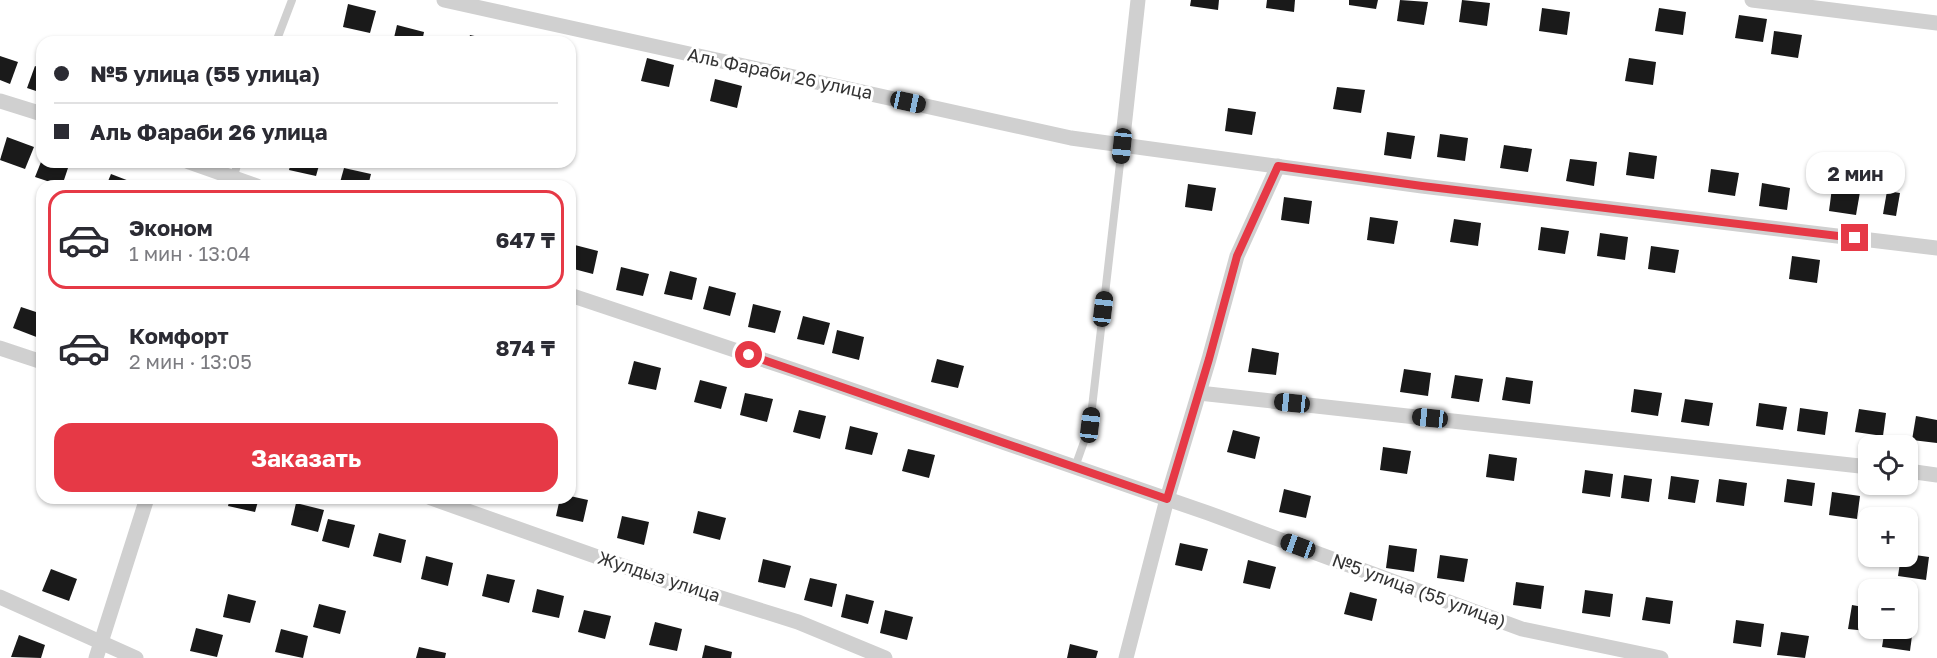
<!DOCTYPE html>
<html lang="ru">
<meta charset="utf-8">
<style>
body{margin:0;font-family:"Golos Text",sans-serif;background:#f7f7f7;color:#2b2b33;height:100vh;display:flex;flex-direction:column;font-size:22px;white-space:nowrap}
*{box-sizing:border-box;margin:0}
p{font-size:20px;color:#7c7c81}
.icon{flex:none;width:33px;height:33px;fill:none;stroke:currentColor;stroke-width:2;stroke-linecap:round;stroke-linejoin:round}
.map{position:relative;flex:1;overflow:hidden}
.side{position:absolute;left:36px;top:180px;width:540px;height:324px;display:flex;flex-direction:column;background:#fff;border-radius:18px;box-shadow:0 2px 4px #0004}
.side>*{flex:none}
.banner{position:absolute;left:36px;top:36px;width:540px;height:132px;border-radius:18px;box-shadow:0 2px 4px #0004;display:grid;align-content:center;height:132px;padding:0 18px;background:#fff}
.controls{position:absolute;left:1858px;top:435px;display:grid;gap:12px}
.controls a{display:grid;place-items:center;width:60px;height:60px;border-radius:12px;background:#fff;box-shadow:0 2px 4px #0004;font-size:30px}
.end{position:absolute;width:27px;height:27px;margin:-14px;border:8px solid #e63946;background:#fff;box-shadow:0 0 0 3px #fff}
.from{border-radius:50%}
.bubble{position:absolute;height:42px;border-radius:18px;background:#fff;box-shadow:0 2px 4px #0004;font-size:20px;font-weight:700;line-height:42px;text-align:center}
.car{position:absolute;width:18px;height:36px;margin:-18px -9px;border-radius:8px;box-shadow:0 0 4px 2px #0007;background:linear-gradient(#222 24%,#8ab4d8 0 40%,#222 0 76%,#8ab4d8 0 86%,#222 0)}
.banner b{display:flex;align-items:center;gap:21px;height:57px;font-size:22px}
.banner b+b{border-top:2px solid #e1e1e2}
.banner i{width:15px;height:15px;background:#2b2b33}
ul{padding:10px 0 0;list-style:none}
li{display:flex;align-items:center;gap:18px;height:99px;margin:0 12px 9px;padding:0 6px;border:3px solid transparent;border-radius:18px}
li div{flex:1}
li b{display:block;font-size:22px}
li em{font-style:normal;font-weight:700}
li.selected{border-color:#e63946}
li>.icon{width:54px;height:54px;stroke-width:1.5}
.button{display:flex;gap:12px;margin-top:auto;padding:12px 18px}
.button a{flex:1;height:69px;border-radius:18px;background:#e63946;color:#fff;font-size:24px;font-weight:700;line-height:69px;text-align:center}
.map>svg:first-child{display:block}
.building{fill:#1a1a1a}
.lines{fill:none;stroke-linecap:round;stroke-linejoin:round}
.lane{stroke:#d0d0d0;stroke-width:8}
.street{stroke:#d0d0d0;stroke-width:15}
.route{stroke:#e63946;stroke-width:8}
.labels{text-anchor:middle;stroke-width:6;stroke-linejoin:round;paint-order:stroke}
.street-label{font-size:18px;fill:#333;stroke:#fff}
</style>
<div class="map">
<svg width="1937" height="658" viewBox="0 0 1937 658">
<rect width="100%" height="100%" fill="#fff"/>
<!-- building -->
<g class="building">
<polygon points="1191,0 1219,0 1218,10 1190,6"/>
<polygon points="1267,0 1295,0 1294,12 1266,8"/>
<polygon points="1349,0 1378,0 1376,9 1349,5"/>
<polygon points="1400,0 1428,2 1424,25 1397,21"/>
<polygon points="1462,0 1490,3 1487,26 1459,22"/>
<polygon points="348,4 376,11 370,33 343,27"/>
<polygon points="1542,8 1570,12 1567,35 1539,31"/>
<polygon points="1659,8 1686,12 1683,35 1655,31"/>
<polygon points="1739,15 1767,19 1763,42 1735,38"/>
<polygon points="397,25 424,32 422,42 393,42"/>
<polygon points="1774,31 1802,35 1798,58 1771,54"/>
<polygon points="470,35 497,41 497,42 468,42"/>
<polygon points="0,56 18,62 10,84 0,80"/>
<polygon points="647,58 674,65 669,87 641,81"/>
<polygon points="1629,58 1656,62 1653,85 1625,81"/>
<polygon points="35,66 42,69 42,93 27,88"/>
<polygon points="715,79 742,86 737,108 710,101"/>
<polygon points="1337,87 1365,90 1361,113 1333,109"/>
<polygon points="1228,108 1256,112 1252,135 1225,131"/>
<polygon points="1387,132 1415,136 1411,159 1384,155"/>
<polygon points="1440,134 1468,138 1465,161 1437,157"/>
<polygon points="7,137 34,147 25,169 0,160"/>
<polygon points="1504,145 1532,149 1528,172 1500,168"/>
<polygon points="1629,152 1657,156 1654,179 1626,175"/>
<polygon points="1570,159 1597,162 1594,186 1566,181"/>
<polygon points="41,162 60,162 69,165 62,186 35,177"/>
<polygon points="291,162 320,162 316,176 289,170"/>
<polygon points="344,168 371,174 368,186 339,186"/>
<polygon points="1711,169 1739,173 1735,196 1708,192"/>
<polygon points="111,174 137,184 136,186 106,186"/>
<polygon points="1762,183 1790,188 1787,210 1759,206"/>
<polygon points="1188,184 1216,188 1212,211 1185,207"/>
<polygon points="1832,188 1860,192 1856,215 1829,211"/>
<polygon points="1887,191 1900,193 1896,216 1883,214"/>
<polygon points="1284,197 1312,201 1309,224 1281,220"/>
<polygon points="1370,217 1398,221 1394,244 1367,240"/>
<polygon points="1454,219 1481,223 1478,246 1450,242"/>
<polygon points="1541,227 1569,231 1565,254 1538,250"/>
<polygon points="1600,233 1628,237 1625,260 1597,256"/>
<polygon points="571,244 598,251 593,274 570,268"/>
<polygon points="1651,246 1679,250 1675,273 1648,269"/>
<polygon points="1792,256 1820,260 1817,283 1789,279"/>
<polygon points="621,267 649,274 643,296 616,290"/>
<polygon points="670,271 697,278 692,300 664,294"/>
<polygon points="709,286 736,293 730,316 703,309"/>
<polygon points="753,304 781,311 775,333 748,327"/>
<polygon points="21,307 42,314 42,331 39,338 13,328"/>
<polygon points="803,316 830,323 824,345 797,339"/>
<polygon points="837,330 864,337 859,360 832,353"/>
<polygon points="1252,348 1279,353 1276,375 1248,372"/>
<polygon points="937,359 964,366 958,388 931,382"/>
<polygon points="634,361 661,368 656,390 628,384"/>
<polygon points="1404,369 1431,373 1428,396 1400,392"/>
<polygon points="1455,375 1483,379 1479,402 1451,398"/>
<polygon points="1506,377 1533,381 1530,404 1502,400"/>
<polygon points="700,380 727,387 721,409 694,402"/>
<polygon points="1634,389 1662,393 1658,416 1631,412"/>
<polygon points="745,393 773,399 767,422 740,415"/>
<polygon points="1685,399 1713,403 1709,426 1681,422"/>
<polygon points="1759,403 1787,407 1783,430 1756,426"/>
<polygon points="1800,408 1828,412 1825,435 1797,431"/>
<polygon points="1859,409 1886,413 1883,436 1855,432"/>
<polygon points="799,410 826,416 820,439 793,432"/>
<polygon points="1916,416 1937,420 1937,443 1912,440"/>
<polygon points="850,426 878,433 872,455 845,449"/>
<polygon points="1233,430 1260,437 1255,459 1227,452"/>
<polygon points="1383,447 1411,451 1407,474 1380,470"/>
<polygon points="908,449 935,455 929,478 902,471"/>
<polygon points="1489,454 1517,458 1514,481 1486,477"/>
<polygon points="1585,470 1613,474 1610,497 1582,493"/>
<polygon points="1624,475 1652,479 1649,502 1621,498"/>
<polygon points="1671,476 1699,480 1695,503 1668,499"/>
<polygon points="1719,479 1747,483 1744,506 1716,502"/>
<polygon points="1787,479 1815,483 1812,506 1784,502"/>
<polygon points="1284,489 1311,496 1306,518 1279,512"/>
<polygon points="1832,492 1860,496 1857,519 1829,515"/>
<polygon points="570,496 588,500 583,522 556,516 560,498 570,498"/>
<polygon points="230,498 259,498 255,512 228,506"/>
<polygon points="296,503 324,510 318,532 291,525"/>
<polygon points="698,511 726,518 720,540 693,533"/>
<polygon points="622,516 649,522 644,545 617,538"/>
<polygon points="328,519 355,525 349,548 322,541"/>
<polygon points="379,533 406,540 401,563 373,556"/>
<polygon points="1180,543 1208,549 1202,571 1175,565"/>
<polygon points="1389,545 1417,549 1414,572 1386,568"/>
<polygon points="1908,554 1929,557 1926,580 1898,576 1901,556 1908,556"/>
<polygon points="1440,555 1468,559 1464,582 1437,578"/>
<polygon points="426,556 453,563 448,586 421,579"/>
<polygon points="763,559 791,566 785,588 758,582"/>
<polygon points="1248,560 1276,567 1270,589 1243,583"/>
<polygon points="51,569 77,579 69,601 42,591"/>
<polygon points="487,574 515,580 509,603 482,596"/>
<polygon points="810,578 837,584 832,607 804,600"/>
<polygon points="1516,582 1544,586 1541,609 1513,605"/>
<polygon points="537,589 564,596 559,618 532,612"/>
<polygon points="1585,590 1613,594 1610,617 1582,613"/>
<polygon points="1350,592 1377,599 1372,621 1344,614"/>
<polygon points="228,594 256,601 250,623 223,617"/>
<polygon points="846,594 874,601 868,624 841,617"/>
<polygon points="1646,597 1673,601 1670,624 1642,620"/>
<polygon points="319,604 346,611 340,634 313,627"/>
<polygon points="1852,605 1869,608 1869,628 1877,628 1876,632 1848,629"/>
<polygon points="584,610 611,616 605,639 578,632"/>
<polygon points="885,610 913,617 907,640 880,633"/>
<polygon points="1736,620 1764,624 1761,647 1733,643"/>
<polygon points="655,622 682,629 677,651 649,645"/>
<polygon points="196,628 223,635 217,657 190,651"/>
<polygon points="1885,628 1913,628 1910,651 1882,647"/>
<polygon points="281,629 308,636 303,658 275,652"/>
<polygon points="1781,632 1809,636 1805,658 1777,655"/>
<polygon points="19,635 45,645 41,658 11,657"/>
<polygon points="1070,644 1098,651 1096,658 1067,658"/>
<polygon points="705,645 732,652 731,658 702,658"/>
<polygon points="419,647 446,653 445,658 416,658"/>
</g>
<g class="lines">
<!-- lane -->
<g class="lane">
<polyline points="276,42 292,0"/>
<polyline points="231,186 238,162"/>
<polyline points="1075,467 1090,425 1122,146"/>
</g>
<!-- street -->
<g class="street">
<polyline points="444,0 1071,138 1422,186 1937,248"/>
<polyline points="1752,0 1937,23"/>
<polyline points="0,101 42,114"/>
<polyline points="1122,146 1138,0"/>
<polyline points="189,162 257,186"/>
<polyline points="570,295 794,370 1208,513 1522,629 1661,658"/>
<polyline points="0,348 42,362"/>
<polyline points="1199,393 1869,467"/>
<polyline points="1908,471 1937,475"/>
<polyline points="431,498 657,578 798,622 885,658"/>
<polyline points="0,597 136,658"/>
<polyline points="96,658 147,498"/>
<polyline points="1126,658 1167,499 1209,359 1237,256 1278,166"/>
</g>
</g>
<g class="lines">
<!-- route -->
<polyline class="route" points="749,355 1167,499 1209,359 1237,256 1278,166 1422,186 1855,238"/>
</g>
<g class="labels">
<!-- street labels -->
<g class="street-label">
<text transform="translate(780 74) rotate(12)" y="6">Аль Фараби 26 улица</text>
<text transform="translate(659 577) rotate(18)" y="6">Жулдыз улица</text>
<text transform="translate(1419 591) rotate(20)" y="6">№5 улица (55 улица)</text>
</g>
</g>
</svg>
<div class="controls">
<a><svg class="icon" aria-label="locate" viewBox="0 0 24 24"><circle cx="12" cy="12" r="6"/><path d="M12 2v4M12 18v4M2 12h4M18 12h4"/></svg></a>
<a>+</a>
<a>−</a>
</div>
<i class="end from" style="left:749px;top:355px"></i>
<i class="end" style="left:1855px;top:238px"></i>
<div class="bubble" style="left:1806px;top:152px;width:99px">2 мин</div>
<i class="car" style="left:908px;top:102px;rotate:102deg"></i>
<i class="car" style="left:1122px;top:146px;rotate:186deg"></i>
<i class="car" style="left:1103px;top:309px;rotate:7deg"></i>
<i class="car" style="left:1292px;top:403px;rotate:276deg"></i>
<i class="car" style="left:1430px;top:418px;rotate:276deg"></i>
<i class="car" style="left:1090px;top:425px;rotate:7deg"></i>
<i class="car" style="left:1298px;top:546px;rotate:290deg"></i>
<div class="banner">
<b><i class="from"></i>№5 улица (55 улица)</b>
<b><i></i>Аль Фараби 26 улица</b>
</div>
<section class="side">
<ul>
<li class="selected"><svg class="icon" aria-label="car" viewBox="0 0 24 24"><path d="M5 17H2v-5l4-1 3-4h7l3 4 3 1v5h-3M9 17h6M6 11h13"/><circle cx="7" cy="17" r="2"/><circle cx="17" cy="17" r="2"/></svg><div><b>Эконом</b><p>1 мин · 13:04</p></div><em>647 ₸</em></li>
<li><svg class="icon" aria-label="car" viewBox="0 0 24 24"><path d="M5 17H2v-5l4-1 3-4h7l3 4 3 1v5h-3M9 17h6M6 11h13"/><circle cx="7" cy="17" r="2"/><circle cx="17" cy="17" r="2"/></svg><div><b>Комфорт</b><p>2 мин · 13:05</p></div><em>874 ₸</em></li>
</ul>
<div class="button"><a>Заказать</a></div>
</section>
</div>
